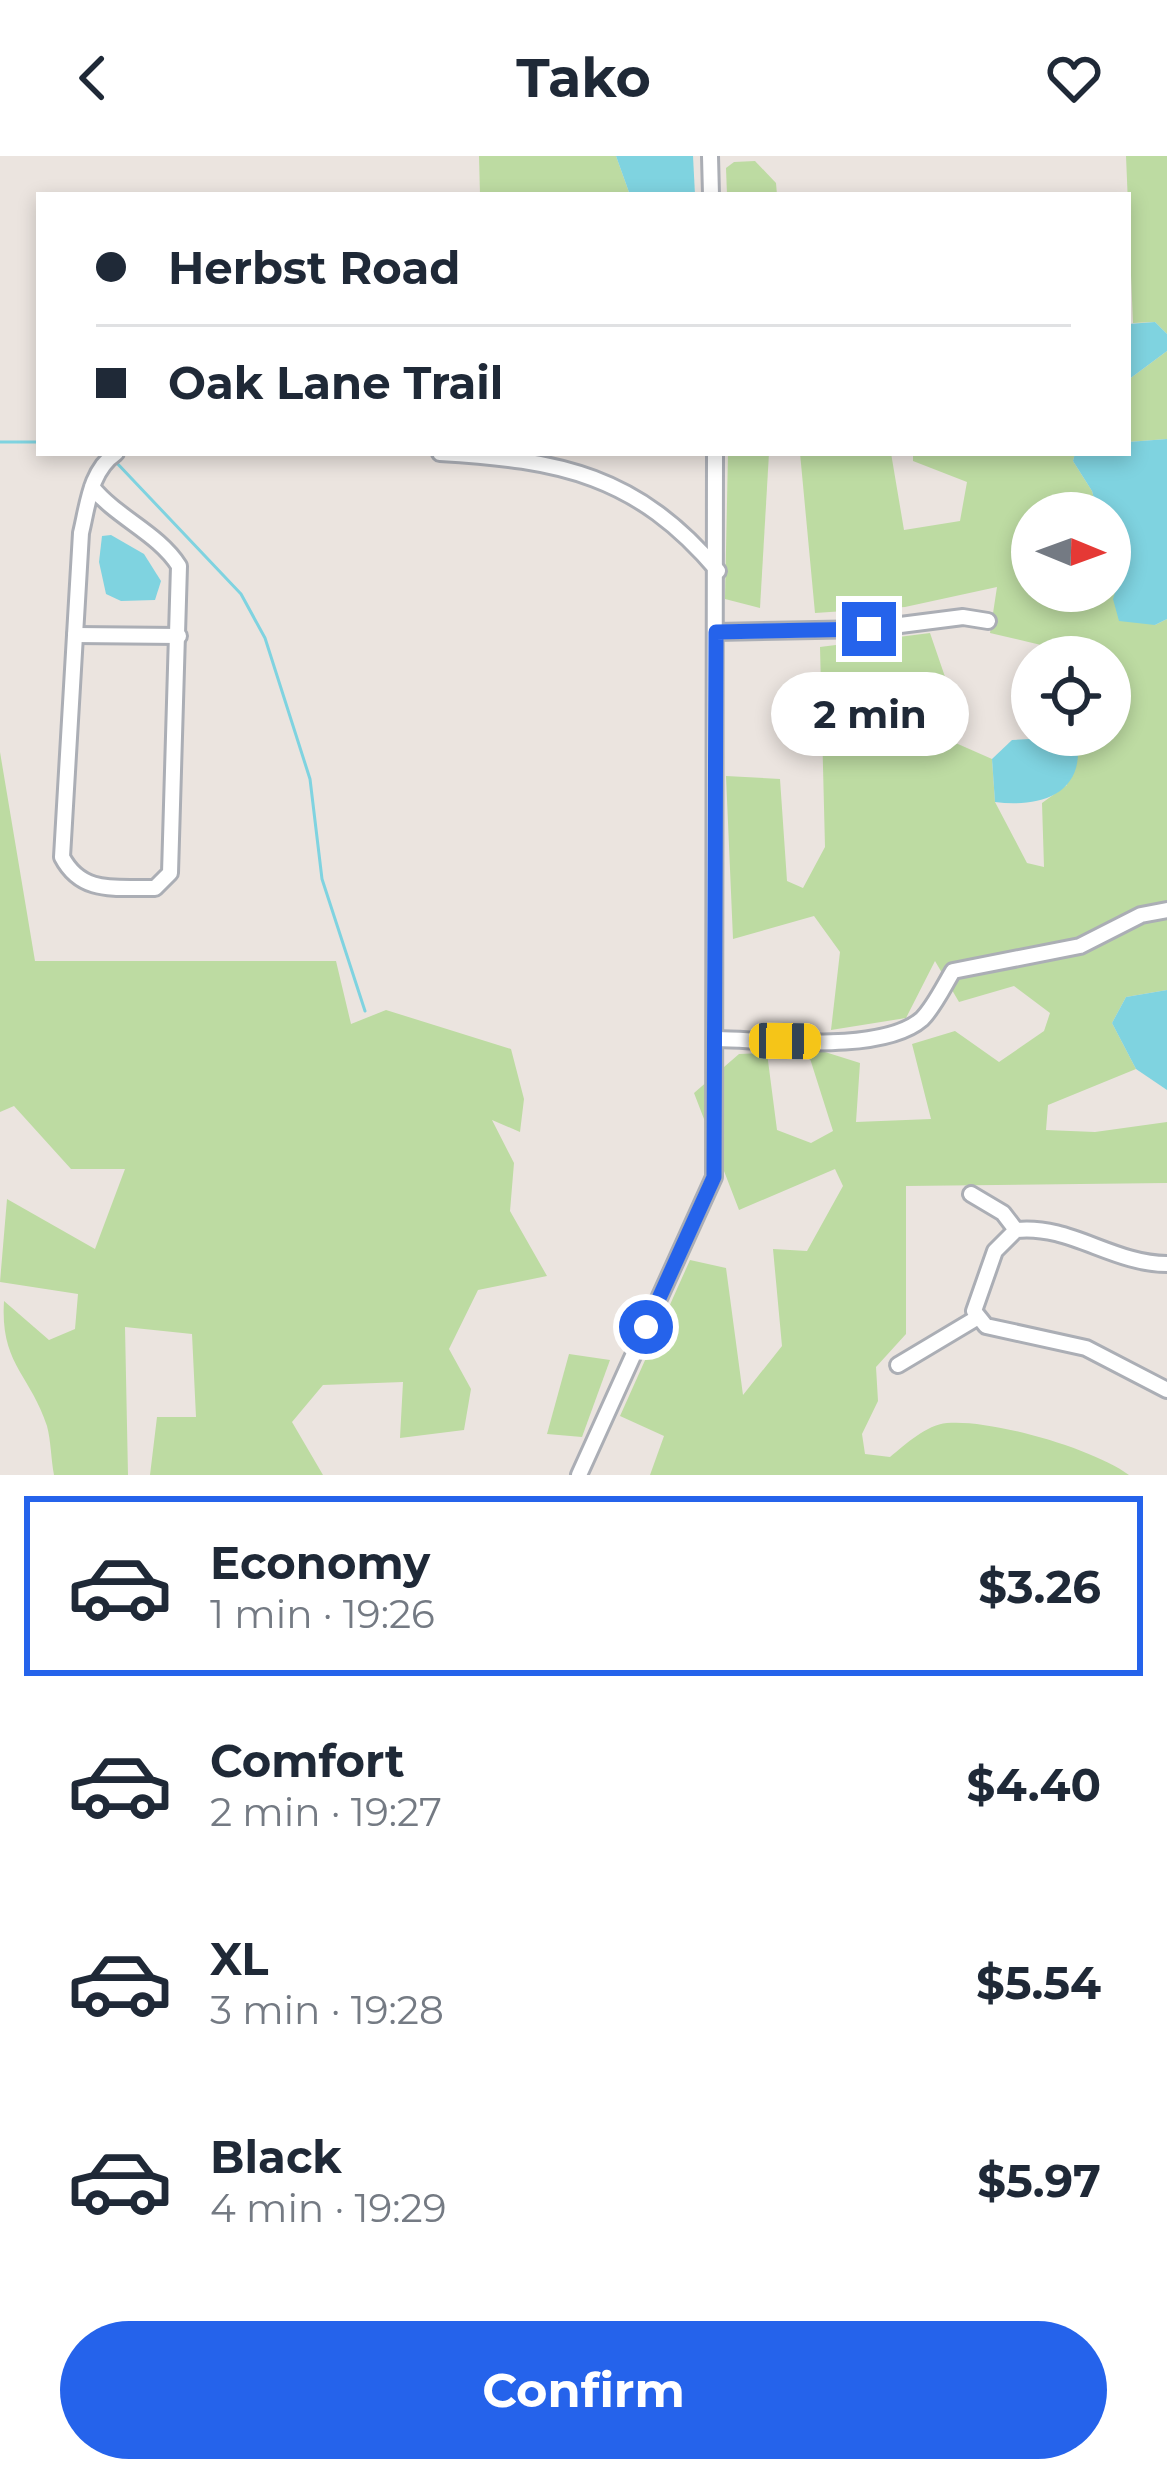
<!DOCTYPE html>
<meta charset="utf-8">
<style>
body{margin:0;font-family:Montserrat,sans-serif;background:#f6f6f7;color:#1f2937;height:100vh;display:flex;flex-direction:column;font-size:45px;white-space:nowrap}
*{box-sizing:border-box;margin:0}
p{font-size:39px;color:#747a83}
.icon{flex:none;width:66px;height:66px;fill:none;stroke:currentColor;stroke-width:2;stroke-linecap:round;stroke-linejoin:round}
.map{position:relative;height:1319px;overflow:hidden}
.sheet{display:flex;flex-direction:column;background:#fff;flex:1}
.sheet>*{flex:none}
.banner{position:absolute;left:36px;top:36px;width:1095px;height:264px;border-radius:0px;box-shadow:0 6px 18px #0003;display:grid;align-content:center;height:264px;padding:0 60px;background:#fff}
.needle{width:78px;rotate:91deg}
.controls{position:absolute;left:1011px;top:336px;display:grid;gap:24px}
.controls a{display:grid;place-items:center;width:120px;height:120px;border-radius:50%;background:#fff;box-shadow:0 6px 18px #0003;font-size:60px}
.end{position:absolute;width:54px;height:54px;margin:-27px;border:15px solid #2563eb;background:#fff;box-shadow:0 0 0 6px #fff}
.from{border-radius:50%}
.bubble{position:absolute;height:84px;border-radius:42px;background:#fff;box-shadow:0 6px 18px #0003;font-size:39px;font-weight:700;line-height:84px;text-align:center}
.car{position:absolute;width:36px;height:72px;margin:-36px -18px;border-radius:15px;box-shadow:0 0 9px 3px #0007;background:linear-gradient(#f5c518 24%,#345 0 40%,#f5c518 0 76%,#345 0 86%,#f5c518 0)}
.banner b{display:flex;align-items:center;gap:42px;height:114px;font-size:45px}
.banner b+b{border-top:3px solid #e0e1e3}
.banner i{width:30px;height:30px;background:#1f2937}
ul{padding:21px 0 0;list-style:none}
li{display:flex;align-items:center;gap:36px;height:180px;margin:0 24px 18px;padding:0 36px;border:6px solid transparent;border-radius:0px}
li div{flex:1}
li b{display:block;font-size:45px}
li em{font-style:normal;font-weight:700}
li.selected{border-color:#2563eb}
li>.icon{width:108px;height:108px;stroke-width:1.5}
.button{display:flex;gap:24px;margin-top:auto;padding:24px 60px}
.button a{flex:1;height:138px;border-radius:72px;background:#2563eb;color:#fff;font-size:48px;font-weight:700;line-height:138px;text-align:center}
header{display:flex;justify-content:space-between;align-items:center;height:156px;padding:0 60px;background:#fff;font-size:54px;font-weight:700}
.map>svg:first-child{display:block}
.green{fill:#bddba2}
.water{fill:#7fd3e0}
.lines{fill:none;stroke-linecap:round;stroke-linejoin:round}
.stream{stroke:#7fd3e0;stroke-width:3}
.minor-casing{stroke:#abaeb5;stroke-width:20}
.minor{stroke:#fff;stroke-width:14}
.route{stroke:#2563eb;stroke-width:15}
</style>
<header><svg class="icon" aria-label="back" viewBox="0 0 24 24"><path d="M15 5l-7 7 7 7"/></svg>Tako<svg class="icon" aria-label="heart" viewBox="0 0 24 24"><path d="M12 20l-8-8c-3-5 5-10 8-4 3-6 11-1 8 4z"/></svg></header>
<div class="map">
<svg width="1167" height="1319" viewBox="0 0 1167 1319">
<rect width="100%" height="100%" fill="#ebe4df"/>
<!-- green -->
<g class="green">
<polygon points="479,0 616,0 630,39 480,39"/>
<polygon points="1126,0 1167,0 1167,178 1155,166 1133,167"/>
<polygon points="755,5 776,27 777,39 727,39 726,12 734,6"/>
<polygon points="1167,195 1167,283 1128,286 1128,224"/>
<polygon points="728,297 769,297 760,452 725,443"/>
<path d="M800,297H891L904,374L960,365L967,326L913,305V297H1075L1073,305L1092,335L1098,357H1032V435H1110V373L1124,409L1114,443L1155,469L1167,463V834L1126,841L1112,867L1136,913L1048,949L1046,974L1095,976L1167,966V1027L906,1030V1178L876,1211L878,1245L862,1278L865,1298L890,1301C906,1288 926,1269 947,1267C992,1263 1094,1293 1129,1319H650L664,1280L620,1260L690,1104L726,1112L743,1239L782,1190L773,1093L807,1095L843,1030L835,1013L739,1054L694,937L739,898L767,897L777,974L811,987L833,975L806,890L860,907L856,966L931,963L912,888L955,875L999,906L1044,875L1050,857L1014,830L959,846L935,805L906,862L831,874L840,796L814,760L733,783L726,620L780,623L787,725L803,732L825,691L820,491L930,477L955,550L878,554L866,580L942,581L992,603L995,646L1027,707L1044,711L1042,647L1067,629L1069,585L1048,579H1110V501H1043L1041,489L990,477L997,431L905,451L815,457Z"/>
<path d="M0,596L35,805H336L351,868L386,854L511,893L524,943L520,976L492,964L514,1007L510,1055L547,1120L478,1134L449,1193L471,1233L464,1274L400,1282L403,1226L323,1229L292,1266L323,1319H150L157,1261H196L192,1178L125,1171L128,1319H54C51,1303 51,1285 47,1270C30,1218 0,1208 4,1145L49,1184L75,1173L78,1138L0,1126L7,1043L95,1093L125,1013H71L14,950L0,956Z"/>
<polygon points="569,1198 610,1204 582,1281 547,1278"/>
</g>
<!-- water -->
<g class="water">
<polygon points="616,0 693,0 695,39 630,39"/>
<polygon points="1155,166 1167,178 1167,195 1128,224 1128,168"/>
<polygon points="1167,283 1167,463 1155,469 1119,465 1113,443 1124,408 1110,357 1098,357 1092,335 1073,305 1075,297 1128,297 1128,286"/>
<polygon points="111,379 144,398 161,425 155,444 121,445 106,438 99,406 102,380"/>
<path d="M1048,582L1069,585L1078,593C1080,642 1034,651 995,646L992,603L1012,584Z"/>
<polygon points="1167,834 1167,934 1136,913 1112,867 1126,841"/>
</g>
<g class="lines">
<!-- stream -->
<g class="stream">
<polyline points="0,286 39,286"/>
<polyline points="114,304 241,438 265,482 310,623 322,723 365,855"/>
</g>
<!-- minor casing -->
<g class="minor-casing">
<g id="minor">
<polyline points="710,0 711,39"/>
<path d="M440,297C560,304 637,319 718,415"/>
<path d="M92,331C117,362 158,377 179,410L170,717L155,732C116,731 82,739 62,701L81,377C88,348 90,315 116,297"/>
<polyline points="716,476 869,473 963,461 988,465"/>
<polyline points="75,479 179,480"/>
<path d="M718,883C769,884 882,898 922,863C934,851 944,830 953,815L1080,790L1141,759L1167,754"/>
<polyline points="971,1038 1003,1057 1016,1074"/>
<path d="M1167,1108C1113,1108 1069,1068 1016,1074L995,1095L974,1155L986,1170L1086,1192L1167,1234"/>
<polyline points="898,1209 975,1163"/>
<polyline points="579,1319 714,1021 715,297"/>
</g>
</g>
<!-- minor -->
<use href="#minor" class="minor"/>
</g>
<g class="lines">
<!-- route -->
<polyline class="route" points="646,1171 714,1021 716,476 869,473"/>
</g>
</svg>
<div class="controls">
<a><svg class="needle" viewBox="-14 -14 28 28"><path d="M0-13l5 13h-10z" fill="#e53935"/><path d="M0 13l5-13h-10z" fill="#747a83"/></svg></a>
<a><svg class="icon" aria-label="locate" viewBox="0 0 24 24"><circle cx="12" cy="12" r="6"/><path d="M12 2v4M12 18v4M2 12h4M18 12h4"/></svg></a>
</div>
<i class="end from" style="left:646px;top:1171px"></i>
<i class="end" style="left:869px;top:473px"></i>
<div class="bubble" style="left:771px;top:516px;width:198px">2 min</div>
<i class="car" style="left:785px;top:885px;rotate:91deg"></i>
<div class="banner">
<b><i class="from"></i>Herbst Road</b>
<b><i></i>Oak Lane Trail</b>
</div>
</div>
<section class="sheet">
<ul>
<li class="selected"><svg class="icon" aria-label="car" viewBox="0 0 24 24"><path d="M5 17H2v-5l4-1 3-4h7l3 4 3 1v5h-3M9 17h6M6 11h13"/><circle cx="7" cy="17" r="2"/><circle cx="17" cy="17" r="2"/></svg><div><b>Economy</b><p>1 min · 19:26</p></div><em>$3.26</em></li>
<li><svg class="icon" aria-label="car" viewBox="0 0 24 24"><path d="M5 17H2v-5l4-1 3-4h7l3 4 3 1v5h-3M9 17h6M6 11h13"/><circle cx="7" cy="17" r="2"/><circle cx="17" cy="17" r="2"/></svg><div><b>Comfort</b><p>2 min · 19:27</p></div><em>$4.40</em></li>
<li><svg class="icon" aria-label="car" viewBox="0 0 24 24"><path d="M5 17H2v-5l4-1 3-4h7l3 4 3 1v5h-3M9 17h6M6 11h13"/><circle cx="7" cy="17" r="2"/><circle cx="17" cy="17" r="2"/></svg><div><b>XL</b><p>3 min · 19:28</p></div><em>$5.54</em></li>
<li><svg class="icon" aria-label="car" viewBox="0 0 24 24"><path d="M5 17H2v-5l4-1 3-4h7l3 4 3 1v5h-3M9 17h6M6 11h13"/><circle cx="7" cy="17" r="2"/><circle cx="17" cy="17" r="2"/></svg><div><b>Black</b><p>4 min · 19:29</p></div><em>$5.97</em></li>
</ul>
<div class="button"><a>Confirm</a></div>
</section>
